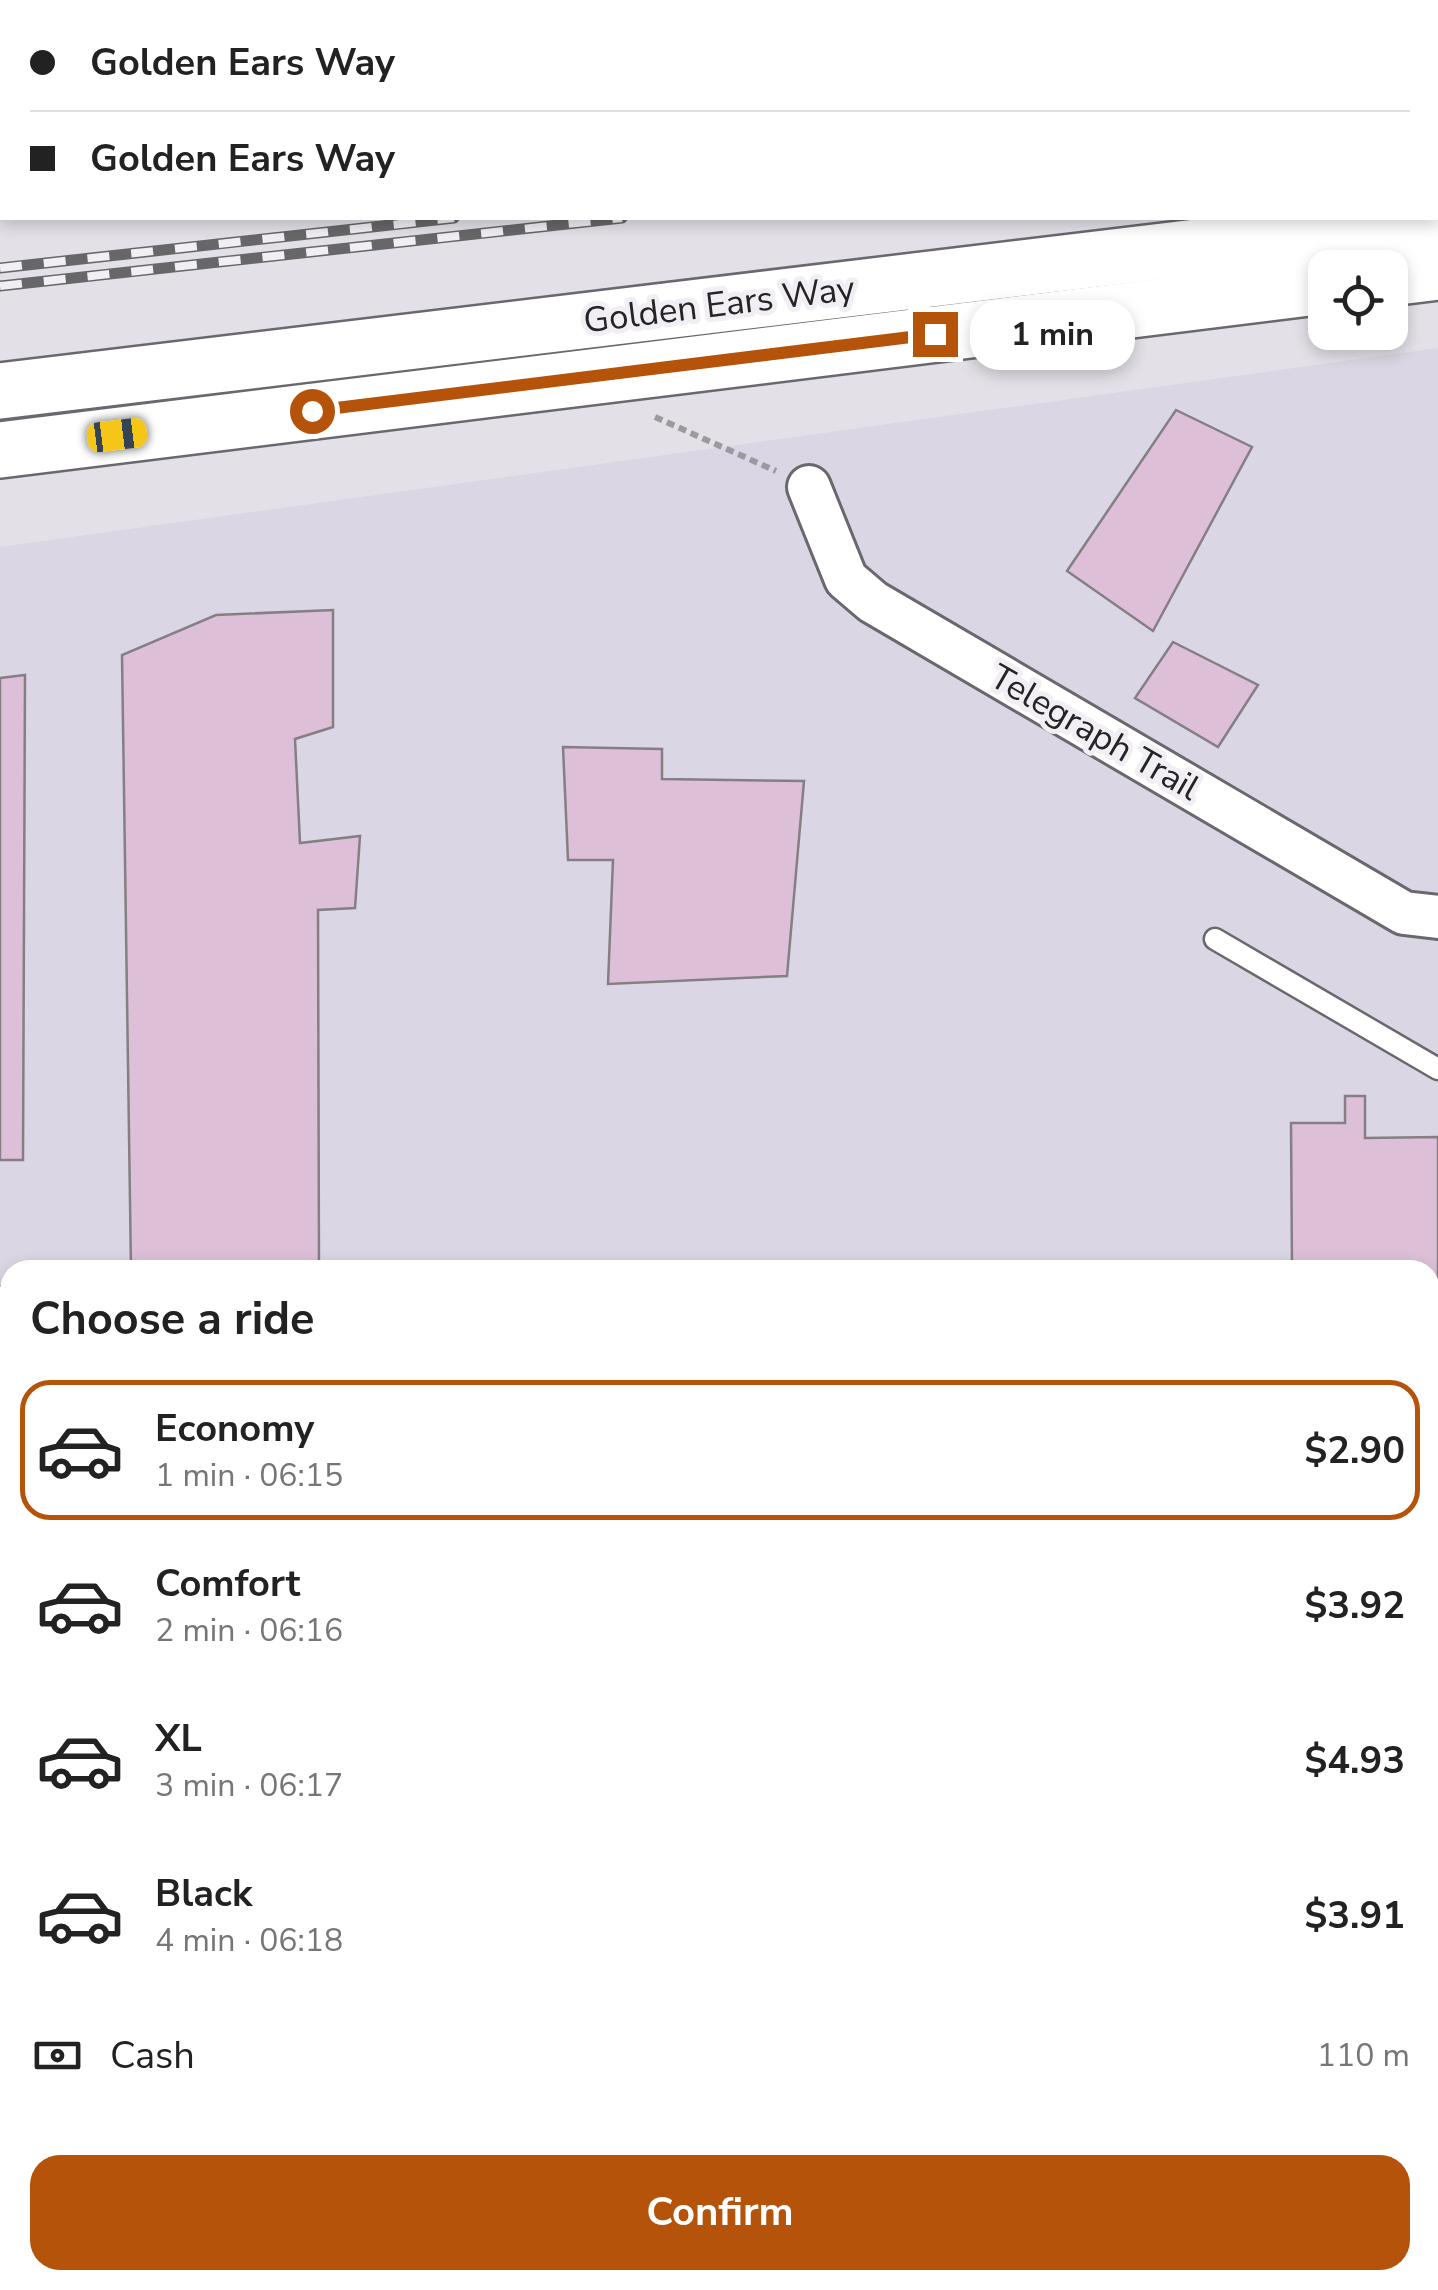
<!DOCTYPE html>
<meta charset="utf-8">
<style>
body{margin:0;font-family:"Nunito Sans",sans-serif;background:#f2f2f2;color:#222;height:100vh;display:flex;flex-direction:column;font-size:38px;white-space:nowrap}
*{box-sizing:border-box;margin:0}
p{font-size:32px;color:#767676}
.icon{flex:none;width:55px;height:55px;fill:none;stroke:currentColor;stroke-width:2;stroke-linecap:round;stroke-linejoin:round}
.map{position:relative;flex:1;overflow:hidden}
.panel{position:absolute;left:0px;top:1260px;width:1440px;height:1030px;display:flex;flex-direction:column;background:#fff;border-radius:30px 30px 0 0;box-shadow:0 5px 15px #0003}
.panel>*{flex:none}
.hud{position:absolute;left:0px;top:0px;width:1440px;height:220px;box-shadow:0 5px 15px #0003;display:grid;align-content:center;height:220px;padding:0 30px;background:#fff}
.buttons{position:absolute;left:1308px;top:250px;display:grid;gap:20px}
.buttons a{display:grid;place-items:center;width:100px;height:100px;border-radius:20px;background:#fff;box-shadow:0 5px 15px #0003;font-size:50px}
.end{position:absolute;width:45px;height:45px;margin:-22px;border:12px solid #b45309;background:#fff;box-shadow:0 0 0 5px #fff}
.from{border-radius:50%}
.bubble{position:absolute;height:70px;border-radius:30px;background:#fff;box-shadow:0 5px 15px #0003;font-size:32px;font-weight:700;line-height:70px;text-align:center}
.car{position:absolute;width:30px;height:60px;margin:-30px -15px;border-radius:12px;box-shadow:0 0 8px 2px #0007;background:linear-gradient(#f5c518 24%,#345 0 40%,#f5c518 0 76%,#345 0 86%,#f5c518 0)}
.hud b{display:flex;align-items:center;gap:35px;height:95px;font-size:38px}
.hud b+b{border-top:2px solid #e0e0e0}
.hud i{width:25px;height:25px;background:#222}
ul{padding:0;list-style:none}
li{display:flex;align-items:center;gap:30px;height:140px;margin:0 20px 15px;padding:0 10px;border:5px solid transparent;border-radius:30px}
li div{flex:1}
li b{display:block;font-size:38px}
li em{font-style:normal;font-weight:700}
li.on{border-color:#b45309}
li>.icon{width:90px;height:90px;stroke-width:1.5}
h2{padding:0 30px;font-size:45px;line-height:120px}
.pay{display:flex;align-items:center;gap:25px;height:110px;padding:0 30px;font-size:38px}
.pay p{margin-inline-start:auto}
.cta{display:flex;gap:20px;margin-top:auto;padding:20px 30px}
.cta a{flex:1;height:115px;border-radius:30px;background:#b45309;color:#fff;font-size:40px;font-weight:700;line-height:115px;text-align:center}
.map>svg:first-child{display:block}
.built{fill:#dbd6e3;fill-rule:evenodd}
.building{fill:#ddc0d7;stroke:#857f83;stroke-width:2.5}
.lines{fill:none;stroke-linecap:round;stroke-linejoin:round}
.lane-casing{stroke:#6a686e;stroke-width:25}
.street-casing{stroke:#6a686e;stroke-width:48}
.secondary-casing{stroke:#6a686e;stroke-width:60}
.highway-casing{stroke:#6a686e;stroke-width:60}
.path{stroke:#9c9a9f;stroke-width:6;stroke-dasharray:8 5;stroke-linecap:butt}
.lane{stroke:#fff;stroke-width:20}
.street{stroke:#fff;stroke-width:42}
.secondary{stroke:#fff;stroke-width:55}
.highway{stroke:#fff;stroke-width:55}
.rail-casing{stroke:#676669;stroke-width:11}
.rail{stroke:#f1eef4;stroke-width:8;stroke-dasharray:22;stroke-linecap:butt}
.route{stroke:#b45309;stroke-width:12}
.labels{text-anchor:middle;stroke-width:10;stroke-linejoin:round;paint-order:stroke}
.street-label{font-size:35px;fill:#242325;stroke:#f1eef4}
</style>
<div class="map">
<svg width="1438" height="2290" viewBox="0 0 1438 2290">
<rect width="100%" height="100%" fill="#e3e1e7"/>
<!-- built -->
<g class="built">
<polygon points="0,0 766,0 2,2 0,58"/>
<path d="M1438,348V2290H0V547ZM10,1270H1430V2280H10Z"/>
</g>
<!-- building -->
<g class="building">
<polygon points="1176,410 1252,447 1153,631 1067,571"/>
<polygon points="333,610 333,727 295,739 300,843 360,836 355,908 318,910 319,1270 131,1270 122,655 216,615"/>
<polygon points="1173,642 1258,685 1218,747 1135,698"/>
<polygon points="25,675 23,1160 0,1160 0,678"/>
<polygon points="563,747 662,749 662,779 804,781 787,976 608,984 613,860 568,860"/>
<polygon points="1345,1096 1365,1096 1365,1138 1438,1137 1438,1878 1430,1878 1430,1270 1292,1270 1291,1123 1345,1123"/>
<polygon points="0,2078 10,2078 10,2280 202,2280 202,2290 0,2290"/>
<polygon points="1430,2214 1438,2214 1438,2290 1128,2290 1128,2280 1430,2280"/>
<rect x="868" y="2280" width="104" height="10"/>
</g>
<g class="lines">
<!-- lane casing -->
<g class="lane-casing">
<g id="lane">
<polyline points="407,0 408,2"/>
<polyline points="120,2 140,0"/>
<polyline points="573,2 573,0"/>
<polyline points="0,18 2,17"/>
<polyline points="1215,939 1438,1069"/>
<polyline points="0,1297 10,1297"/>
<polyline points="0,1684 10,1684"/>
<polyline points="385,2280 385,2290"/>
</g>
</g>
<!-- street casing -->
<g class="street-casing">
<polyline id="street" points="809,487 846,579 873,602 1404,913 1438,917"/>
</g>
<!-- secondary casing -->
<g class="secondary-casing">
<g id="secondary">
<polyline points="1291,2 1312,0"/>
<polyline points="0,154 2,154"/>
</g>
</g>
<!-- highway casing -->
<g class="highway-casing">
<g id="highway">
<polyline points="1390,278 1438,272"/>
<polyline points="0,391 1438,218"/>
<polyline points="0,450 1325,286"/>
</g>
</g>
<!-- path -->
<polyline class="path" points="655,417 776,471"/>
<!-- lane -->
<use href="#lane" class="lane"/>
<!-- street -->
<use href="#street" class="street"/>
<!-- secondary -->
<use href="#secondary" class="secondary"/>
<!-- highway -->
<use href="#highway" class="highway"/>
<!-- rail casing -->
<g class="rail-casing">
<g id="rail">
<polyline points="0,268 454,218"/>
<polyline points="0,286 622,218"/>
</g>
</g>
<!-- rail -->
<use href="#rail" class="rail"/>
</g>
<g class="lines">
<!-- route -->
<polyline class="route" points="312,411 935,334"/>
</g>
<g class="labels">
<!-- street labels -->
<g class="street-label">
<text transform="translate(719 304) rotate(-7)" y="12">Golden Ears Way</text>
<text transform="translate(1095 732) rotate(30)" y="12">Telegraph Trail</text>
</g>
</g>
</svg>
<div class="buttons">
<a><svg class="icon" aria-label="locate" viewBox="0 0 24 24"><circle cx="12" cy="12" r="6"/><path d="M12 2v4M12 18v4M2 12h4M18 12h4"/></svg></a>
</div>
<i class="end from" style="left:312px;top:411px"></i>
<i class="end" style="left:935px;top:334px"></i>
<div class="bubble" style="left:970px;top:300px;width:165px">1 min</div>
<i class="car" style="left:117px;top:435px;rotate:83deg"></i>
<div class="hud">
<b><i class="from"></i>Golden Ears Way</b>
<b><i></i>Golden Ears Way</b>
</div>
<section class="panel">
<h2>Choose a ride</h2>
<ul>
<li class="on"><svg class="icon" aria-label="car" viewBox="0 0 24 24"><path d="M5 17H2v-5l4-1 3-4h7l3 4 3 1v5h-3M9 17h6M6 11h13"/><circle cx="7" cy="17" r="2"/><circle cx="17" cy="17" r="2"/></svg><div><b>Economy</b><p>1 min · 06:15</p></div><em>$2.90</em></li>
<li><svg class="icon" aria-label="car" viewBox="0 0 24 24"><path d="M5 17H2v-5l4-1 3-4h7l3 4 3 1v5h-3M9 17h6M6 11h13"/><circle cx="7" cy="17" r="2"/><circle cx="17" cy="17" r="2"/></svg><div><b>Comfort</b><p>2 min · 06:16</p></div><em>$3.92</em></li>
<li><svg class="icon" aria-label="car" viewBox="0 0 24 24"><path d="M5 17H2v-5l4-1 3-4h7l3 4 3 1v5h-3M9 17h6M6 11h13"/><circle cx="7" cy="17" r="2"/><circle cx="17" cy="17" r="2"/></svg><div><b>XL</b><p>3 min · 06:17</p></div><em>$4.93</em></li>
<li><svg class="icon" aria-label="car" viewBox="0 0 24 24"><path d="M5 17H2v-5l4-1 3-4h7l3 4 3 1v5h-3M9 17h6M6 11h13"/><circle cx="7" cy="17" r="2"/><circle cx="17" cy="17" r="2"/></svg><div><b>Black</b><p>4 min · 06:18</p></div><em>$3.91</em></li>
</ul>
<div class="pay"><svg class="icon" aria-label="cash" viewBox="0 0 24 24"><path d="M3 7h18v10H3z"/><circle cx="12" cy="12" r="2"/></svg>Cash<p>110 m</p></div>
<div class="cta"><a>Confirm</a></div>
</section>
</div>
